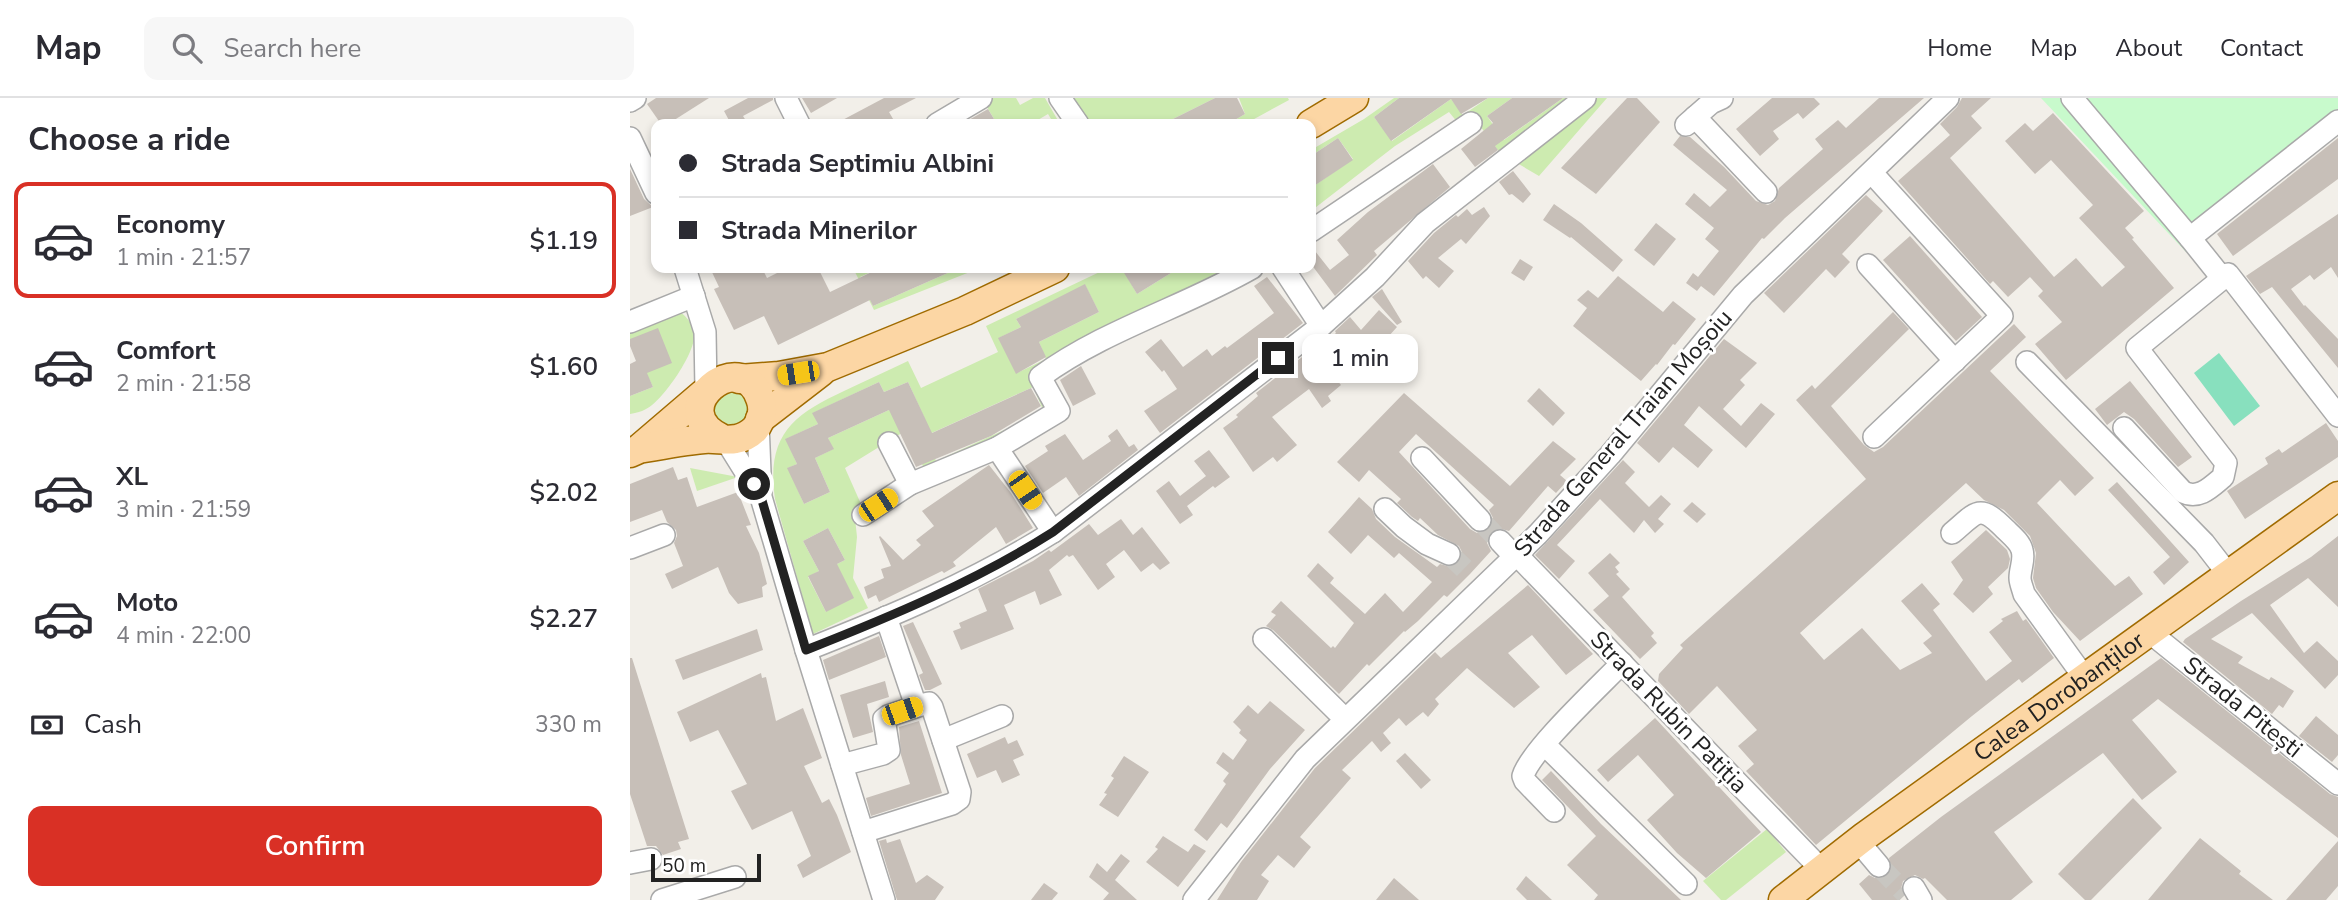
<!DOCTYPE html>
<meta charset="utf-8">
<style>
body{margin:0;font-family:"Nunito Sans",sans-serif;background:#f7f7f7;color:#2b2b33;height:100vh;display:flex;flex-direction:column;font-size:26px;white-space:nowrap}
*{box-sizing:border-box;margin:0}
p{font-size:23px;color:#7c7c81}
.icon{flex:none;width:38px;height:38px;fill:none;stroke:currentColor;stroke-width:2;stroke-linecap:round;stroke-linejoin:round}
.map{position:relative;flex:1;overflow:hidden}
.panel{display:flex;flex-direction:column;background:#fff;width:630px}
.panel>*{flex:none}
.hud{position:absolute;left:21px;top:21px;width:665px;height:154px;border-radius:14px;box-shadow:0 4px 10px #0003;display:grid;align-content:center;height:154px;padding:0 28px;background:#fff}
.scale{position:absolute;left:21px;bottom:18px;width:110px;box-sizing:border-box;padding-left:7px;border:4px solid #222;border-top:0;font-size:19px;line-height:24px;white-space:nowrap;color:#222;-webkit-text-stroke:5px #fff;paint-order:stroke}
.end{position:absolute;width:32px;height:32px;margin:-16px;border:9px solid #222;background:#fff;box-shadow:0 0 0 4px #fff}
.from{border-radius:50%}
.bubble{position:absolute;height:49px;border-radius:14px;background:#fff;box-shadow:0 4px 10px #0003;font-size:23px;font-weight:600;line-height:49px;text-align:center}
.car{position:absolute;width:21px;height:42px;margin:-21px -10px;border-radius:9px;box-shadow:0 0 5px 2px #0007;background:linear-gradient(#f5c518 24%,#345 0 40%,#f5c518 0 76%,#345 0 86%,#f5c518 0)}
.hud b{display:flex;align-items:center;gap:24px;height:66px;font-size:26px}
.hud b+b{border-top:2px solid #e1e1e2}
.hud i{width:18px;height:18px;background:#2b2b33}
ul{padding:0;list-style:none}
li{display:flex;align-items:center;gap:21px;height:116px;margin:0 14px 10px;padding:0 14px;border:4px solid transparent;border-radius:14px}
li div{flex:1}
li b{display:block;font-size:26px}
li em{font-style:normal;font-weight:600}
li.active{border-color:#d93025}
li>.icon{width:63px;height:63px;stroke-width:1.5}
h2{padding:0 28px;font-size:32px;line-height:84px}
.pay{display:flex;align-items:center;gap:18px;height:77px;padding:0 28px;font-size:26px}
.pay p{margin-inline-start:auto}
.button{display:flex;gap:14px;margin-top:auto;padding:14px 28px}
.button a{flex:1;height:80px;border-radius:14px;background:#d93025;color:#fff;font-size:28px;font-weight:600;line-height:80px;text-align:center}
header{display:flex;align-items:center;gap:42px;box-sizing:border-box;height:98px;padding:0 35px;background:#fff;border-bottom:2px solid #e1e1e2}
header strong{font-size:33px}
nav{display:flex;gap:38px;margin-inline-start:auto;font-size:24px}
.search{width:490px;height:63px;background:#f7f7f7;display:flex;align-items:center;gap:18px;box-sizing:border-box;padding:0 24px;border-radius:14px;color:#7c7c81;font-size:26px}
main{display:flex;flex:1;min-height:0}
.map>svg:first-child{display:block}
.grass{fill:#cdebb0;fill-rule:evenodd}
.park{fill:#c8facc}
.pitch{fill:#88e0be}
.building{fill:#c7bfb8;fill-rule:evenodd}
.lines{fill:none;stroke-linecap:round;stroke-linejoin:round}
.minor-tunnel{stroke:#c8c6c1;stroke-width:21;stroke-dasharray:21 10;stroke-linecap:butt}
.minor-casing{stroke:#a9a9a9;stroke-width:24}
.major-casing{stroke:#a06b00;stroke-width:31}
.minor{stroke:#fff;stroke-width:21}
.major{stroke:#fcd6a4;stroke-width:28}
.route{stroke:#222;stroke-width:9}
.labels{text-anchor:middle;stroke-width:6;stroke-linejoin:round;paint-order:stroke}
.street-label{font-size:24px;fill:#222;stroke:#fff}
</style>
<header>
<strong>Map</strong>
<div class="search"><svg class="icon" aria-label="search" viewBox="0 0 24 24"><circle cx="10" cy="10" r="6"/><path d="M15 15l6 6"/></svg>Search here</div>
<nav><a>Home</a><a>Map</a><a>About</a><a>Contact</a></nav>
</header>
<main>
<section class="panel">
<h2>Choose a ride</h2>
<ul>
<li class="active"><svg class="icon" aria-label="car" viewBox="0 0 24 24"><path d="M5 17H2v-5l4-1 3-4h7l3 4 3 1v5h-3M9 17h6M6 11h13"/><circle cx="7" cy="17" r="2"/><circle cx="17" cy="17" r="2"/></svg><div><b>Economy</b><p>1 min · 21:57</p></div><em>$1.19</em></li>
<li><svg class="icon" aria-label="car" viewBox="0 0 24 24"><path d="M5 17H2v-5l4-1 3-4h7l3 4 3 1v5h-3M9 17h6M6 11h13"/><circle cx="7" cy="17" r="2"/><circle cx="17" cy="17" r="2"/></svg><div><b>Comfort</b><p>2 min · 21:58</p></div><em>$1.60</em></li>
<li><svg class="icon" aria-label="car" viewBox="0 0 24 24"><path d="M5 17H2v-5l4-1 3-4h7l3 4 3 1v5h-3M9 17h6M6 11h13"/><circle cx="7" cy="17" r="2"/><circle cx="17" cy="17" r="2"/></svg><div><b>XL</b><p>3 min · 21:59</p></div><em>$2.02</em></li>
<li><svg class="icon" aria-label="car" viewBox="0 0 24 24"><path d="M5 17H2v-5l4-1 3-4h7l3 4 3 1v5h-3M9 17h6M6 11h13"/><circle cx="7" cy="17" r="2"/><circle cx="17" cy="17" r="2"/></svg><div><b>Moto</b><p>4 min · 22:00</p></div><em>$2.27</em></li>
</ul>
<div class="pay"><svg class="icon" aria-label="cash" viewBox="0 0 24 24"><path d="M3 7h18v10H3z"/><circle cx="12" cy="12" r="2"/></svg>Cash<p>330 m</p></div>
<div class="button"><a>Confirm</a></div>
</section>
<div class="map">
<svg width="1708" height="802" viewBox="0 0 1708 802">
<rect width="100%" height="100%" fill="#f2efe9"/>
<!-- grass -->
<g class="grass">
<polygon points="358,0 386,0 390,7 403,0 415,0 430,26 424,26 418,16 401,26 367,26 357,9 327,26"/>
<polygon points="439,0 585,0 533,26 495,26 491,21 485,26 456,26"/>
<polygon points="609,0 658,0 659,2 615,26 598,26 615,16"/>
<polygon points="764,0 769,0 744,19 762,43 821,1 833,17 858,0 882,0 857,18 874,42 933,0 977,0 909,78 870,55 842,17 828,25 819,14 765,48 681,113 681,90 723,61 708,40 681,58 681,52 734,21"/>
<polygon points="223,170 250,170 230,179 243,208 329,170 350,170 244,212"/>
<path d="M478,170H492L507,196L549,170H579L581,172L585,170H615L589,187L581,178L560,189L422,277L436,304L421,313L296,374L275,333L215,370L231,406L225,420L227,439L223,480L238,510L183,536L145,401C136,338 162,317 214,293C235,283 257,273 278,263L291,290L368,254L356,228ZM455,187L469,214L409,244L416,261L387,275L369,240L391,229L386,221ZM249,284L254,294L278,284L294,319L259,312L198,340L203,351L185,360L200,394L174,406L158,370L167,366L156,341L188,326L183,315ZM403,289L414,314L306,363L295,338ZM198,430L215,462L207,466L196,514L178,479L189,473L173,443Z"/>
<path d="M47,212C54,216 62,224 64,233C69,251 32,304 16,311C11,314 5,315 0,316V298L23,289L0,241V230Z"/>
<polygon points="103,291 116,297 119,320 100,331 82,317 83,302"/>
<polygon points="60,370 108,379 67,393"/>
<polygon points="1137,731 1156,754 1096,802 1091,802 1073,783"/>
</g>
<!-- park -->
<polygon class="park" points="1411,0 1708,0 1708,31 1556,154"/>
<!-- pitch -->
<polygon class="pitch" points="1589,255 1630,308 1604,328 1564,275"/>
<!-- building -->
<g class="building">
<polygon points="26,0 79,0 38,26 31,26 17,6"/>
<polygon points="118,0 143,0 143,2 113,18 118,26 101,26 94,13"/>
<polygon points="172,0 207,0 181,15"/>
<polygon points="254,0 286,0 259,14 266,26 205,26"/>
<polygon points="585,0 607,0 615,16 598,26 533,26"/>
<polygon points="769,0 858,0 831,16 821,1 761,43 744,19"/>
<polygon points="882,0 933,0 865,48 868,52 845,69 831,51 863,25 857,18"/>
<polygon points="997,0 1007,0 1030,24 966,96 931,70"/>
<polygon points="1142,0 1184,0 1190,6 1173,21 1168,15 1143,33 1149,41 1130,58 1106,31"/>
<polygon points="1249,0 1294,0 1155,120 1134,141 1132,140 1084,198 1071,188 1067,193 1056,185 1063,175 1068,179 1089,153 1075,141 1084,130 1055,106 1064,95 1080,109 1097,92 1043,47 1050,38 1060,39 1094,69 1126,103 1138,107 1145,103 1149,90 1193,51 1185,41 1208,22 1216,30"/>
<polygon points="1332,0 1361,0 1341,18 1352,30 1320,60 1424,179 1446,160 1472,189 1495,169 1449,120 1463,107 1421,62 1405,76 1375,43 1395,25 1403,33 1423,15 1514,113 1495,130 1504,140 1502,141 1544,190 1436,282 1405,246 1432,224 1408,198 1413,193 1400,179 1378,199 1363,183 1360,186 1268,83 1320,37 1310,26 1327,9"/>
<polygon points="358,11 367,26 332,26"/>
<polygon points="708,40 723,62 681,90 681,58"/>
<polygon points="1708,40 1708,81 1603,158 1587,136"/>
<polygon points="803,66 820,89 744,153 747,157 705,198 681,166 681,148 700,172 719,157 707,142 738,114"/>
<polygon points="0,71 14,101 23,109 0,118"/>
<polygon points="883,73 901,96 893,105 882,96 879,97 869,84"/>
<polygon points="1236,97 1253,113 1212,156 1220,164 1205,180 1196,171 1154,215 1134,195"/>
<polygon points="924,106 951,125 993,162 983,174 941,139 940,140 913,122"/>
<polygon points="854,109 860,118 836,146 831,141 808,160 824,173 809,190 796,178 793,181 778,163 804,135 826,117 828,119 837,111 842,117"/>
<polygon points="1708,116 1708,180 1701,169 1684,182 1680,177 1661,191 1674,208 1675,207 1708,241 1708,270 1642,189 1630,196 1616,178"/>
<polygon points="1026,125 1046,141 1024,168 1004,152"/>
<polygon points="1280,138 1352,219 1326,243 1253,162"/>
<polygon points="890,161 903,169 894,183 881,175"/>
<polygon points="80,170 132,170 137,180 157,170 188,170 200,194 250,170 329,170 243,208 240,202 148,247 134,218 104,232 84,191 89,189"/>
<polygon points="491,170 549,170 507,196"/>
<polygon points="988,178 1033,214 1043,203 1066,221 1045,247 1043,246 1027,267 1026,266 1011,283 943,228 957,210 947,202 958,192 968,200"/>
<polygon points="637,179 673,225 530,335 514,313 547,291 534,272 532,274 515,254 531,241 553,269 577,251 582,258 595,248 597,250 644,215 624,188"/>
<polygon points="455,186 469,214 409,244 416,259 386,276 368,240 391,229 386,221"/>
<polygon points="752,191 772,224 767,227 742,199"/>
<polygon points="749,212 767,229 748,250 752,255 743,263 737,256 706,281 711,287 698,298 701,303 692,310 679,291 642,319 667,347 647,364 643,359 623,374 593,330 608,319 606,317 628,298 626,295 685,249 687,251 706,235 705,233 720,219 731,232"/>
<polygon points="1263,214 1279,231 1201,308 1234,347 1244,354 1253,349 1384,226 1396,239 1360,273 1464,380 1445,398 1430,382 1407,405 1485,488 1499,478 1513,496 1450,543 1423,514 1406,490 1403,480 1406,455 1400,438 1374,412 1354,402 1336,385 1170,535 1194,562 1232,530 1270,572 1302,555 1293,545 1302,538 1271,503 1292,485 1310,506 1303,512 1356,583 1382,563 1359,534 1373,523 1371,521 1387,513 1393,523 1396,521 1424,560 1392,585 1389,581 1342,618 1186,747 1116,673 1124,666 1108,648 1127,632 1087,588 1059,616 1028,583 1029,576 1053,550 1050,547 1236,381 1166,302 1182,287 1185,291"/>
<polygon points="28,230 42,265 17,275 23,289 0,298 0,266 6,263 0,248 0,241"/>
<polygon points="1094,241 1127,265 1110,282 1115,287 1093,311 1111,328 1131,305 1145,316 1116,350 1069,308 1054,327 1083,352 1068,370 1043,349 1029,365 1007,345"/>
<polygon points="451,268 466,296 443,308 430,282"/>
<polygon points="1500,283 1562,359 1548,369 1504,321 1494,314 1477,327 1465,311"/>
<polygon points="249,284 254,294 278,284 302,335 401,290 411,308 361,338 286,369 259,312 198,340 204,351 185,360 200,394 174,406 157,370 167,366 155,341 188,326 182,315"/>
<polygon points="909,290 935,315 923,328 897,303"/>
<path d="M774,295L880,388L923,343L946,361L930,377L937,383L926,395L918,388L879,433L868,430L862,433L857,445L861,453L840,476L817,499L814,497L788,523L775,534L774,533L739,568L737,566L709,596L643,532L636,528L646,517L641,514L651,503L701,550L703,548L705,550L724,525L677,478L688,465L704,480L700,485L735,516L755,495L773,514L802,484L769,455L764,460L738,437L721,456L698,434L715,415L729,399L742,411L746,421L765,439L807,469L810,466L821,469L827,466L831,461L832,454L829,448L808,437L790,420L788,423L782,419L767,405L771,401L739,372L729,384L707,364ZM786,336L864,407L859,412L863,420L858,432L847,435L840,431L769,354Z"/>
<polygon points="1696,325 1708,343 1708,359 1615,421 1597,393 1638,366 1635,360 1649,351 1652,355"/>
<polygon points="487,331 499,349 504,346 508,352 449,398 436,379 413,395 395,368 418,353 415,348 435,336 453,362 481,343 478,338"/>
<polygon points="579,352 600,379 585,390 583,388 557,408 563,417 550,426 526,393 539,383 550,398 576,378 564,363"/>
<polygon points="993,362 1005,374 995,385 1019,409 1031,397 1041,406 1028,421 1034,426 1025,435 1014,422 1004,435 970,401 927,447 945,463 929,481 905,457"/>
<polygon points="359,367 381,395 403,430 376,446 366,429 323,464 326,468 314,475 312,473 249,504 246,497 238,501 234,489 254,480 251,471 261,468 249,439 250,438 273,462 291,447 286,442 304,428 292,413"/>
<polygon points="43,369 48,382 57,379 67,409 108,394 121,427 116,428 129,455 137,486 132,489 133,499 108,506 99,495 88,469 42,491 35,476 53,468 44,445 47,438 46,432 37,424 32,412 0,424 0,386"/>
<polygon points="1487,384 1559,464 1534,487 1523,474 1540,459 1478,392"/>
<polygon points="1062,404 1076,416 1067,425 1053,413"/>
<polygon points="491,421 503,437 512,429 540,465 530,472 523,465 511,474 494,452 476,466 485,479 468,492 443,457 439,459 437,457 419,472 432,497 410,507 405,493 374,507 384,531 331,552 323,533 331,530 329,525 357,513 348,491 403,463 419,452 421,454 459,426 468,437"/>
<polygon points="198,430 215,462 207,466 224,500 196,514 178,478 189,473 173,443"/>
<polygon points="1356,432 1377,452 1380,461 1378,470 1358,489 1363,496 1343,515 1323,496 1333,482 1321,464"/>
<polygon points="1708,438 1708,509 1678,480 1640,507 1674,555 1687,543 1708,563 1708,577 1695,591 1622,515 1581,541 1613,559 1608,565 1639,582 1641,579 1664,593 1653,610 1649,607 1642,616 1553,544 1555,541 1611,503 1681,459"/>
<polygon points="980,455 990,465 985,469 989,474 986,476 1000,491 992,499 1024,535 1021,538 1027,545 1010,561 963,512 979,498 958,475"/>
<polygon points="898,487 963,556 936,577 902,537 878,555 910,589 884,610 837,570 805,601 809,606 798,619 793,614 776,628 769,620 753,635 761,645 751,654 742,643 712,672 721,680 670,739 681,749 664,770 648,757 631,777 639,783 627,802 587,802 611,764 685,670 805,554 811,560"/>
<polygon points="283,524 312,586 300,592 295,592 289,577 293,575 273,528"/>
<polygon points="127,531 133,552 53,582 45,562"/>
<polygon points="249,538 256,559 199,582 193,562"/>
<polygon points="0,560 2,560 59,741 48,744 51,751 33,757 26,748 17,748 0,696"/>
<polygon points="1531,560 1700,696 1708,699 1708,740 1528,601 1502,622 1547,674 1512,702 1473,655 1364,734 1403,784 1381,802 1317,802 1295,780 1293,781 1285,777 1273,783 1271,791 1273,798 1268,802 1242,802 1229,786 1239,777 1245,780 1257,778 1261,772 1259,760 1311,719"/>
<polygon points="131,575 132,580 136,579 146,623 173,610 192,660 174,668 192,705 199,701 207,717 221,754 173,780 167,767 181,758 162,713 122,732 101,693 117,686 88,632 60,644 47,614"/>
<polygon points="255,583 259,599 237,606 243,634 223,640 210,597"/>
<polygon points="640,603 675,632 640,671 597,730 591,725 577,743 564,732 596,686 593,683 599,675 586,665 593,654 603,662 617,642 609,635 611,632 603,624 618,607 628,616"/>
<polygon points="1686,618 1708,637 1708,657 1702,664 1669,638"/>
<polygon points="1025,620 1131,734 1076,780 1047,755 1017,722 1044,697 1008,657 978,684 967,672"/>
<polygon points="289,623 312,695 241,718 236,700 280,686 271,657 269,629"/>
<polygon points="375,639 378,646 387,642 394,657 383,662 390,677 372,685 366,672 347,680 337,656"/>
<polygon points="775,655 801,682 791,691 766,663"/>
<polygon points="494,658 519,674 488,719 469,707 477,696 474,695 484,680 481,678"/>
<polygon points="921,673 971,726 1051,802 964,802 968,797 937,767 966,738 912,682"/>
<polygon points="1503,700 1532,730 1461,802 1455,802 1428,776"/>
<polygon points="533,738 558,754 564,746 576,753 548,789 516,764 528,751 525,749"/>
<polygon points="1570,740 1611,773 1609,776 1643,802 1518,802"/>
<polygon points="256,741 257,745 270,741 286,785 297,777 314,789 305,802 267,802 249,743"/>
<polygon points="1708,743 1708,788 1696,802 1656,802"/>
<polygon points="491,756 500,763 485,782 507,802 473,802 479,795 459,779 467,765 477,774"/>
<polygon points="896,778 922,802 897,802 886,791"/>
<polygon points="764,780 789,802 746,802"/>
<polygon points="414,785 428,795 422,802 401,802"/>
</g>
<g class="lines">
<!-- minor-tunnel -->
<g class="minor-tunnel">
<polyline points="850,422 870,443"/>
<polyline points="819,456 840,476"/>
<polyline points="1249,768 1276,796"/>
</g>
<!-- minor casing -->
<g class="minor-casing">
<g id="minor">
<polyline points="156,0 169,26"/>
<polyline points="430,0 448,26"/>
<polyline points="1442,0 1560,140 1708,23"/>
<polyline points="0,3 5,0"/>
<polyline points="1065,19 1136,94"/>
<polyline points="307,26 351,0"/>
<polyline points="1056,27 1081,5 1092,0"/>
<polyline points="0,40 26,95"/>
<polyline points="1242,75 1372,218 1244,339"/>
<polyline points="681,133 841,25"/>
<polyline points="1560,140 1592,180"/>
<polyline points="1238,167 1325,263"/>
<polyline points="55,170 75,234 76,292"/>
<polyline points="653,170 691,228"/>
<polyline points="0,224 64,198"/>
<polyline points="1397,264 1574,445 1598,476"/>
<polyline points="128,325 131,399 176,552 254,802"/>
<path d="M1494,330L1553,394C1569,402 1581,389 1593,379L1596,365L1507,250L1598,176L1708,318"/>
<polyline points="95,341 128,394"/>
<polyline points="259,345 280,386"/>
<polyline points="367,350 423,434"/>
<polyline points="792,360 850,422"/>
<polyline points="755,411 774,429 797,446 819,456"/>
<path d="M233,417L280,386L367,350L429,313L410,279C474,232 554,209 622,170"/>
<path d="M1322,435C1347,414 1349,405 1375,431C1381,437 1390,444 1392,452C1395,462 1390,470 1390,480C1390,485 1393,491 1394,496L1454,579"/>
<polyline points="870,443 885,459"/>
<polyline points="0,450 34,437"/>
<polyline points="887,457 1191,771"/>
<polyline points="256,519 286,608"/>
<polyline points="1518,533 1708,686"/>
<polyline points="634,541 715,621"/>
<path d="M176,552C260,519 346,483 423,434L691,228L745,179L795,125L955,0"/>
<polyline points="313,642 372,618"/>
<polyline points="915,647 1056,786"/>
<polyline points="212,667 253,656 259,652 254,621 258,618 294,606 299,605 302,609 330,694 329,701 322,706 233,734"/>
<path d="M924,713L895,683L893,678C900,653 971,587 992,565"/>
<polyline points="1228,743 1249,768"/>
<polyline points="0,765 21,761"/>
<polyline points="1284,790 1291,802"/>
<polyline points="32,802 105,779"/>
<polyline points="564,802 675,661 908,436 980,357 1113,197 1318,0"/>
</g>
</g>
<!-- major casing -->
<g class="major-casing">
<g id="major">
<polyline points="681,26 724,0"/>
<polyline points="109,281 149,278 198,269 335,213 425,170"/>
<polyline points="130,321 191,274"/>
<polyline points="11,349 73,296"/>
<path d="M0,355L9,351C31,347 52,343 74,341C84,340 96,343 106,341C113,340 120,336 125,331C132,322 134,310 130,300C111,246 32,311 91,340"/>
<path id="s1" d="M1153,802L1235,738L1708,398"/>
</g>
</g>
<!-- minor -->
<use href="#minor" class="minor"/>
<!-- major -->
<use href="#major" class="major"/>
</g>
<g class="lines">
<!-- route -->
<path class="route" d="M124,386L131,399L176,552C260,519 346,483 423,434L648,260"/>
</g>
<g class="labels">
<!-- street labels -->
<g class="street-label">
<text transform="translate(993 335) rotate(-49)" y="8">Strada General Traian Moșoiu</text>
<text dy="8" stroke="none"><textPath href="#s1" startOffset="343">Calea Dorobanților</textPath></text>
<text transform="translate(1613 609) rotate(39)" y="8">Strada Pitești</text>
<text transform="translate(1039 614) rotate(46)" y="8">Strada Rubin Patiția</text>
</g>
</g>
</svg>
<div class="scale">50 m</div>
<i class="end from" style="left:124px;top:386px"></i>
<i class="end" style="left:648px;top:260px"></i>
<div class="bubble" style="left:672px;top:236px;width:116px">1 min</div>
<i class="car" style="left:168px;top:275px;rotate:261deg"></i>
<i class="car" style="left:395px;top:392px;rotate:146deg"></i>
<i class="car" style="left:248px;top:407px;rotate:57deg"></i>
<i class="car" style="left:272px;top:613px;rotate:71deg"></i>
<div class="hud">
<b><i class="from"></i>Strada Septimiu Albini</b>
<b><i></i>Strada Minerilor</b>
</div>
</div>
</main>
